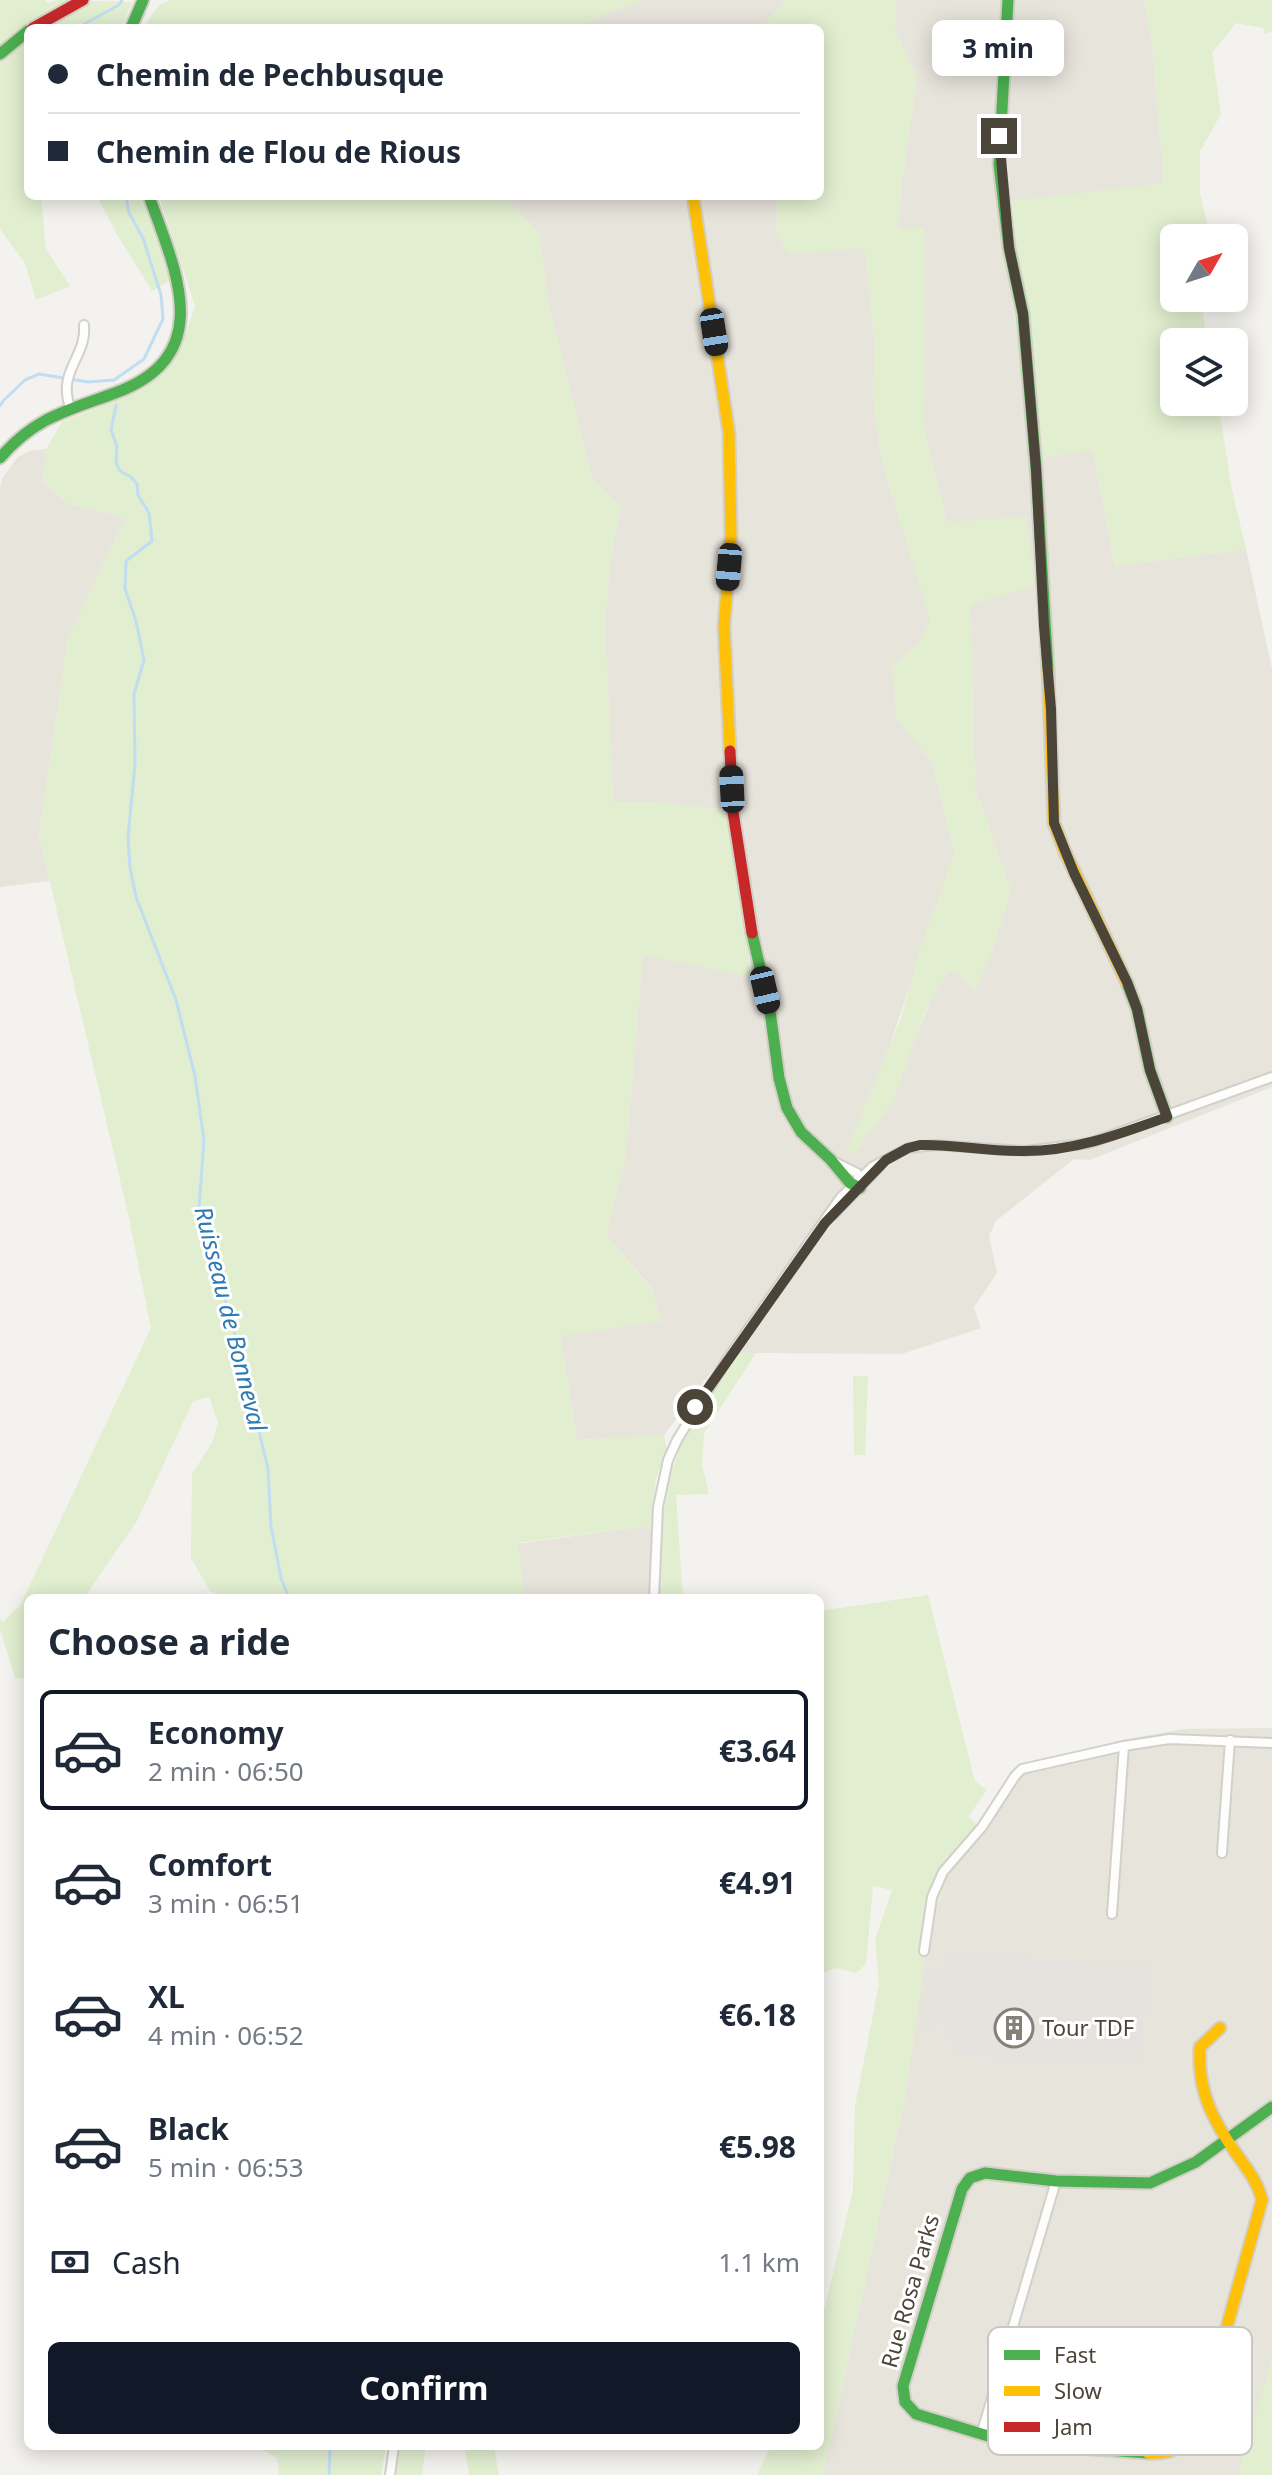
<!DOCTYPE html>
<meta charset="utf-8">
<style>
body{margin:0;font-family:"Noto Sans",sans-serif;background:#f6f6f7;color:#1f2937;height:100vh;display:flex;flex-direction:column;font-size:30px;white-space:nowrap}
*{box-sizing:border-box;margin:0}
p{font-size:26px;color:#747a83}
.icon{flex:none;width:44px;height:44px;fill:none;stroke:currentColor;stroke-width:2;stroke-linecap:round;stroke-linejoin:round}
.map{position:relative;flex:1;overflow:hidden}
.panel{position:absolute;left:24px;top:1594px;width:800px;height:856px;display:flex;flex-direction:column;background:#fff;border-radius:12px;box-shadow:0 4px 20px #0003}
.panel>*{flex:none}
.hud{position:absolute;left:24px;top:24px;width:800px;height:176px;border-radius:12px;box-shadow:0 4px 20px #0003;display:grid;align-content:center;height:176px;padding:0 24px;background:#fff}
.needle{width:52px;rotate:51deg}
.fabs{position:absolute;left:1160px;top:224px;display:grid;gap:16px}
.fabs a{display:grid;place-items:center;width:88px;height:88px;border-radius:12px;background:#fff;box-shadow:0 4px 20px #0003;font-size:40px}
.end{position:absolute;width:36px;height:36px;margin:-18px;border:10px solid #4b4439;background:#fff;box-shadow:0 0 0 4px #fff}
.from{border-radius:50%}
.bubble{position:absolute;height:56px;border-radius:12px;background:#fff;box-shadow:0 4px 20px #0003;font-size:26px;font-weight:700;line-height:56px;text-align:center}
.car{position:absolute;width:24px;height:48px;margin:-24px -12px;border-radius:10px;box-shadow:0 0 6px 2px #0007;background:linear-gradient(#222 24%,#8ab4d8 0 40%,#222 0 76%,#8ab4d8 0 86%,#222 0)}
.hud b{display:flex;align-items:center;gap:28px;height:76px;font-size:30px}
.hud b+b{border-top:2px solid #e0e1e3}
.hud i{width:20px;height:20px;background:#1f2937}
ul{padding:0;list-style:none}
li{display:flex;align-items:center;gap:24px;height:120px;margin:0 16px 12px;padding:0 8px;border:4px solid transparent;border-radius:12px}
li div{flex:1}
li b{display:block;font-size:30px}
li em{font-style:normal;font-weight:700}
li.on{border-color:#111827}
li>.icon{width:72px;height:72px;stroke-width:1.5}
h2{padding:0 24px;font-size:36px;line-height:96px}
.pay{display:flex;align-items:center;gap:20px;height:88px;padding:0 24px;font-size:30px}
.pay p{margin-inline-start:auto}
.action{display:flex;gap:16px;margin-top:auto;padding:16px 24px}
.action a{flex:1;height:92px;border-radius:12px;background:#111827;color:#fff;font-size:32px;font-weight:700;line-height:92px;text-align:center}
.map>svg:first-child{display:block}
.residential{fill:#e7e4dc}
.industrial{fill:#e6e2de}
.green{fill:#e1eecf}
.parking{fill:#e6e3df}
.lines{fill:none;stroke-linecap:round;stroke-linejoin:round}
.stream{stroke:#c0ddf1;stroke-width:3}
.street-casing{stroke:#d2d0cb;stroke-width:12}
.fast-casing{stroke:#d3cfc5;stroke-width:15}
.slow-casing{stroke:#d3cfc5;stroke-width:15}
.jam-casing{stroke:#d3cfc5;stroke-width:15}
.street{stroke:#fdfdfc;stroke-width:8}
.fast{stroke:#4caf50;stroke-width:11}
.slow{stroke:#ffc107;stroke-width:11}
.jam{stroke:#c62828;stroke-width:11}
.route{stroke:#4b4439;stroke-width:10}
.labels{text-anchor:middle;stroke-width:6;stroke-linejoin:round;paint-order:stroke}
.poi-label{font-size:22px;fill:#4b4439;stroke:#fff;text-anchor:start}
.street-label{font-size:22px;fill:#4b4439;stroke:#fff}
.water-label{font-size:24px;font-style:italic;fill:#2e7ab2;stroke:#fff}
.key{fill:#fff;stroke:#c9c7c4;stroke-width:2}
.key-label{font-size:22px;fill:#4b4439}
</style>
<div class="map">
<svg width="1272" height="2475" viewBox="0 0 1272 2475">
<rect width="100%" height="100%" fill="#f4f2ee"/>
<!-- residential -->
<g class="residential">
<polygon points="642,0 783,0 782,5 766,23 767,28 572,28"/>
<polygon points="896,0 1144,0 1152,42 1164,183 1024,392 1033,460 1092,449 1115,566 1246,549 1272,669 1272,1087 1090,1160 1074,1159 996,1221 989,1236 997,1273 974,1307 981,1328 902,1354 756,1353 724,1355 664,1435 577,1440 560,1335 661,1321 651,1287 606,1235 625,1162 643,954 752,976 728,810 653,802 613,802 605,626 610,561 621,507 592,479 548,301 539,234 513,206 498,196 778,196 776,234 865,247 875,345 873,397 882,462 931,621 919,643 892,666 897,718 932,763 955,852 853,1154 895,1095 915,1038 936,988 950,972 957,972 975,990 991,953 1011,891 975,788 970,604 1034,585 947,522 923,427 924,229 898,229 901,187 917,77 895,31"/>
<polygon points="46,449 43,483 67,503 125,518 68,639 39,835 50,881 0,887 0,487 3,477 17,458 29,451"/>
<polygon points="644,1526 659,1533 662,1598 525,1598 517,1544"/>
<polygon points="1272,1728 1272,2475 823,2475 905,2098 930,1919 945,1874 1019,1777 1034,1764 1116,1741 1184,1729"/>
</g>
<!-- industrial -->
<polygon class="industrial" points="948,1956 1150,1963 1141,2063 957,2056 939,2016 946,1992 958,1979 947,1968"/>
<!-- green -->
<g class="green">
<polygon points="0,0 45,0 46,3 58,0 132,2 122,28 28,28 28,196 41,196 46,249 70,286 36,300 25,263 0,229"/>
<polygon points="170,0 642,0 572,28 143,28 159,5"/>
<path d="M783,0H896L895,31L917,77L901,187L898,229L924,228L923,427L947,522L1027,517L1034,586L970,605L975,788L1011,891L991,953L975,991L957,972H950C920,1006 913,1052 896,1093C886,1115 867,1136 852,1155L847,1149L901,1018L921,945L955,852L932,763L897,719L892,666L919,643L930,620L882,462L873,397L875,345L865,248L789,254L776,234L778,196H820V28H767L766,23L782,5Z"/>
<polygon points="1144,0 1272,0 1272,31 1265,34 1263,28 1236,23 1212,53 1221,114 1200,151 1200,193 1209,232 1208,238 1174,238 1174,298 1200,298 1208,342 1174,342 1174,402 1218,402 1232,490 1246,549 1115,566 1092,450 1032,460 1000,202 1164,183 1152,42"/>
<polygon points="97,196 145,196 172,279 152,291 119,238"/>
<polygon points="159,196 498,196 513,206 539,234 548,301 592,479 621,507 610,561 605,626 613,802 656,802 728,810 752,977 643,954 625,1162 606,1235 651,1288 662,1321 560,1336 577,1440 664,1435 667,1450 656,1478 651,1529 643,1526 518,1543 525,1598 227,1598 210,1591 191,1558 192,1474 213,1441 218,1422 209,1397 193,1401 137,1521 84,1598 28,1598 28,1678 15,1678 0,1629 0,1617 2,1622 20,1606 151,1328 129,1218 39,835 68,639 125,518 67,503 43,483 46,449 62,422 140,391 162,375 186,334 195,306"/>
<polygon points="756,1353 704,1433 702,1464 709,1494 676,1495 683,1598 662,1598 659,1533 672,1471 682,1441 736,1354"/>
<polygon points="853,1376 868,1376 865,1455 854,1455"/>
<polygon points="928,1595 975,1781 987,1790 968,1817 982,1828 945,1874 946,1889 930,1919 905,2098 823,2475 757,2475 771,2446 820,2446 820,2328 853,2189 855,2106 879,1984 875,1940 892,1890 873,1886 866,1964 856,1973 834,1968 820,1975 820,1611"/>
<polygon points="1272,2357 1272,2475 1238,2475"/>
<polygon points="255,2446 386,2446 381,2475 279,2475 277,2458"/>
<polygon points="399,2446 426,2446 422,2475 393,2475"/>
<polygon points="464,2446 494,2446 499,2475 469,2475"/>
</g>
<!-- parking -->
<polygon class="parking" points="930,1966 952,1983 944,1991 935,2031 921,2028"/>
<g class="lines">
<!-- stream -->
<g class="stream">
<polyline points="77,28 119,5 122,0"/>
<polyline points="116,405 111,430 117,446 116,463 120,471 131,477 137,484 138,495 149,513 152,541 126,561 125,589 136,621 144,660 134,694 135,764 128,838 130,868 136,897 176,1000 195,1076 204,1140 199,1208 240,1352 268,1469 271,1526 281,1578 289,1598"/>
<polyline points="0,406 3,401 25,380 39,374 88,382 114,380 144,359 163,319 161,295 143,238 129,213 126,196"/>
<polyline points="329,2475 330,2446"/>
</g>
<!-- street casing -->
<g class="street-casing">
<g id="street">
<path d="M70,407C57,371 87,357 84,325"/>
<polyline points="837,1163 857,1173 860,1180"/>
<polyline points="834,1214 880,1166"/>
<polyline points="654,1598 658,1507 668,1460 677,1440 728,1358 841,1197 872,1167 908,1148 935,1145 1026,1151 1090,1143 1272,1077"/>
<polyline points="1222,1853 1230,1740"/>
<polyline points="1112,1914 1124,1746"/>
<polyline points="924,1951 932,1897 943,1872 982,1827 1015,1776 1022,1769 1124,1746 1169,1739 1272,1743"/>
<polyline points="981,2435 1056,2181"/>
<polyline points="390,2475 394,2446"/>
</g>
</g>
<!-- fast casing -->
<g class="fast-casing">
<g id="fast">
<polyline points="1008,0 999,164 1009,248 1023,314 1036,468 1048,670"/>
<polyline points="131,28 143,0"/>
<polyline points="0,54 28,31"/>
<path d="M0,458C35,417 67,411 115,393C218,356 175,269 149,196"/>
<polyline points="752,933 770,1011 779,1078 787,1108 801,1132 830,1159 850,1183 860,1188"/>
<polyline points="1127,983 1137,1009 1150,1070 1167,1117"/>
<polyline points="1148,2453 1011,2443 916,2414 905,2402 903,2386 962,2189 970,2178 985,2173 1056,2181 1150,2183 1196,2162 1272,2107"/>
</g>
</g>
<!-- slow casing -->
<g class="slow-casing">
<g id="slow">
<polyline points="693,196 729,433 731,537 724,626 730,751"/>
<polyline points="1048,670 1054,823 1065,852 1127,983"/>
<path d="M1148,2453C1172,2455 1189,2446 1200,2424L1262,2200C1258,2183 1248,2170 1238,2156C1213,2121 1197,2091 1200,2047L1220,2028"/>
</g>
</g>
<!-- jam casing -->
<g class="jam-casing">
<g id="jam">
<polyline points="33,28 83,0"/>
<polyline points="730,751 733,812 752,933"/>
</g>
</g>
<!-- street -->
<use href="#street" class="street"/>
<!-- fast -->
<use href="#fast" class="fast"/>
<!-- slow -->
<use href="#slow" class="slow"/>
<!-- jam -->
<use href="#jam" class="jam"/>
</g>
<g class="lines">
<!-- route -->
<path class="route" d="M695,1407L825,1223L886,1160L908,1148L920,1145C955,1144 989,1152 1024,1151C1075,1151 1120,1134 1167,1117L1150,1070L1137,1009L1127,982L1074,873L1054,823L1051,709L1044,626L1036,468L1023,314L1009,248L999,136"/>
</g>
<!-- icons -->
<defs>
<g id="building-ring" transform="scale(2)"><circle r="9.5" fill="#fff" stroke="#868178" stroke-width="1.5"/><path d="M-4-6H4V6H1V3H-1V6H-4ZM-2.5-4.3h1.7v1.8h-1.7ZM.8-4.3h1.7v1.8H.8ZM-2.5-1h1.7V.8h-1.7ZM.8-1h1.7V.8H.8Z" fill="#868178"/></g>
</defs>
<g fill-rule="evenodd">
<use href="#building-ring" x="1014" y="2028"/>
</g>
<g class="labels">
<!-- poi labels -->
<g class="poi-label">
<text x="1042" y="2036">Tour TDF</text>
</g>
<!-- street labels -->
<g class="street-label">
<text transform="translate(910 2291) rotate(-74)" y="8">Rue Rosa Parks</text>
</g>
<!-- water labels -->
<g class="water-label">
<text transform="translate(230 1319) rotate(76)" y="8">Ruisseau de Bonneval</text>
</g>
</g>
<!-- legend -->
<rect x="988" y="2327" width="264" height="128" rx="12" class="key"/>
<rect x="1004" y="2350" width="36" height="10" fill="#4caf50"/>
<rect x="1004" y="2386" width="36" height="10" fill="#ffc107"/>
<rect x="1004" y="2422" width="36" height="10" fill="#c62828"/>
<g class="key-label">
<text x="1054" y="2363">Fast</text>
<text x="1054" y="2399">Slow</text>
<text x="1054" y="2435">Jam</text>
</g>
</svg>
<div class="fabs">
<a><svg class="needle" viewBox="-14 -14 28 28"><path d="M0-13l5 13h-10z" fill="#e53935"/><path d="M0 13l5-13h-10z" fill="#747a83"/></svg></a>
<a><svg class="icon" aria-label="layers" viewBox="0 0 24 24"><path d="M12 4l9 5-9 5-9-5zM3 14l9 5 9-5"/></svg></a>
</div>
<i class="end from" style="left:695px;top:1407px"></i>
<i class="end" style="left:999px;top:136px"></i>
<div class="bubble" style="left:932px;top:20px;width:132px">3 min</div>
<i class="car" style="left:714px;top:332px;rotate:171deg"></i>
<i class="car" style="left:729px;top:567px;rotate:185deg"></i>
<i class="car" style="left:732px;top:789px;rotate:357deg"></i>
<i class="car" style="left:765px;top:990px;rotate:167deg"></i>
<div class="hud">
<b><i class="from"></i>Chemin de Pechbusque</b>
<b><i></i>Chemin de Flou de Rious</b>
</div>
<section class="panel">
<h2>Choose a ride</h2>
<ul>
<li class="on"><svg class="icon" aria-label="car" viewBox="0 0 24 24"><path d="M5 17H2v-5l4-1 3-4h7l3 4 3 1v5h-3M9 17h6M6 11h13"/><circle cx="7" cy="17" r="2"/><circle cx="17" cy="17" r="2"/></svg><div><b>Economy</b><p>2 min · 06:50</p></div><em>€3.64</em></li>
<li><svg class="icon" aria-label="car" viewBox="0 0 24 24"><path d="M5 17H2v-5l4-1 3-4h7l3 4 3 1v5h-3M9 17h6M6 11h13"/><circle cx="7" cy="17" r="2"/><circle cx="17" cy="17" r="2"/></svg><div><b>Comfort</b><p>3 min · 06:51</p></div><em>€4.91</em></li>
<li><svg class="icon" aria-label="car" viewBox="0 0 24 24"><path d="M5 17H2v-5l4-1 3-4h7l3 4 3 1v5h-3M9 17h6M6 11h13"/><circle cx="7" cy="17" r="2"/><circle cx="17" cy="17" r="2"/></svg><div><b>XL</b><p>4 min · 06:52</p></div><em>€6.18</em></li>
<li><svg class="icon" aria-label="car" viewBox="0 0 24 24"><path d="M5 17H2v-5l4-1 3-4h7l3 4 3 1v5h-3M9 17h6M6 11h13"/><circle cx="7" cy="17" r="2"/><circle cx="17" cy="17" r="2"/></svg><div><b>Black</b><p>5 min · 06:53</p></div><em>€5.98</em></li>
</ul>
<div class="pay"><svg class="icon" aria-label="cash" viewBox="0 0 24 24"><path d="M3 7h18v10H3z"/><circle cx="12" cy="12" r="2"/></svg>Cash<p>1.1 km</p></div>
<div class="action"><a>Confirm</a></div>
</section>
</div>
